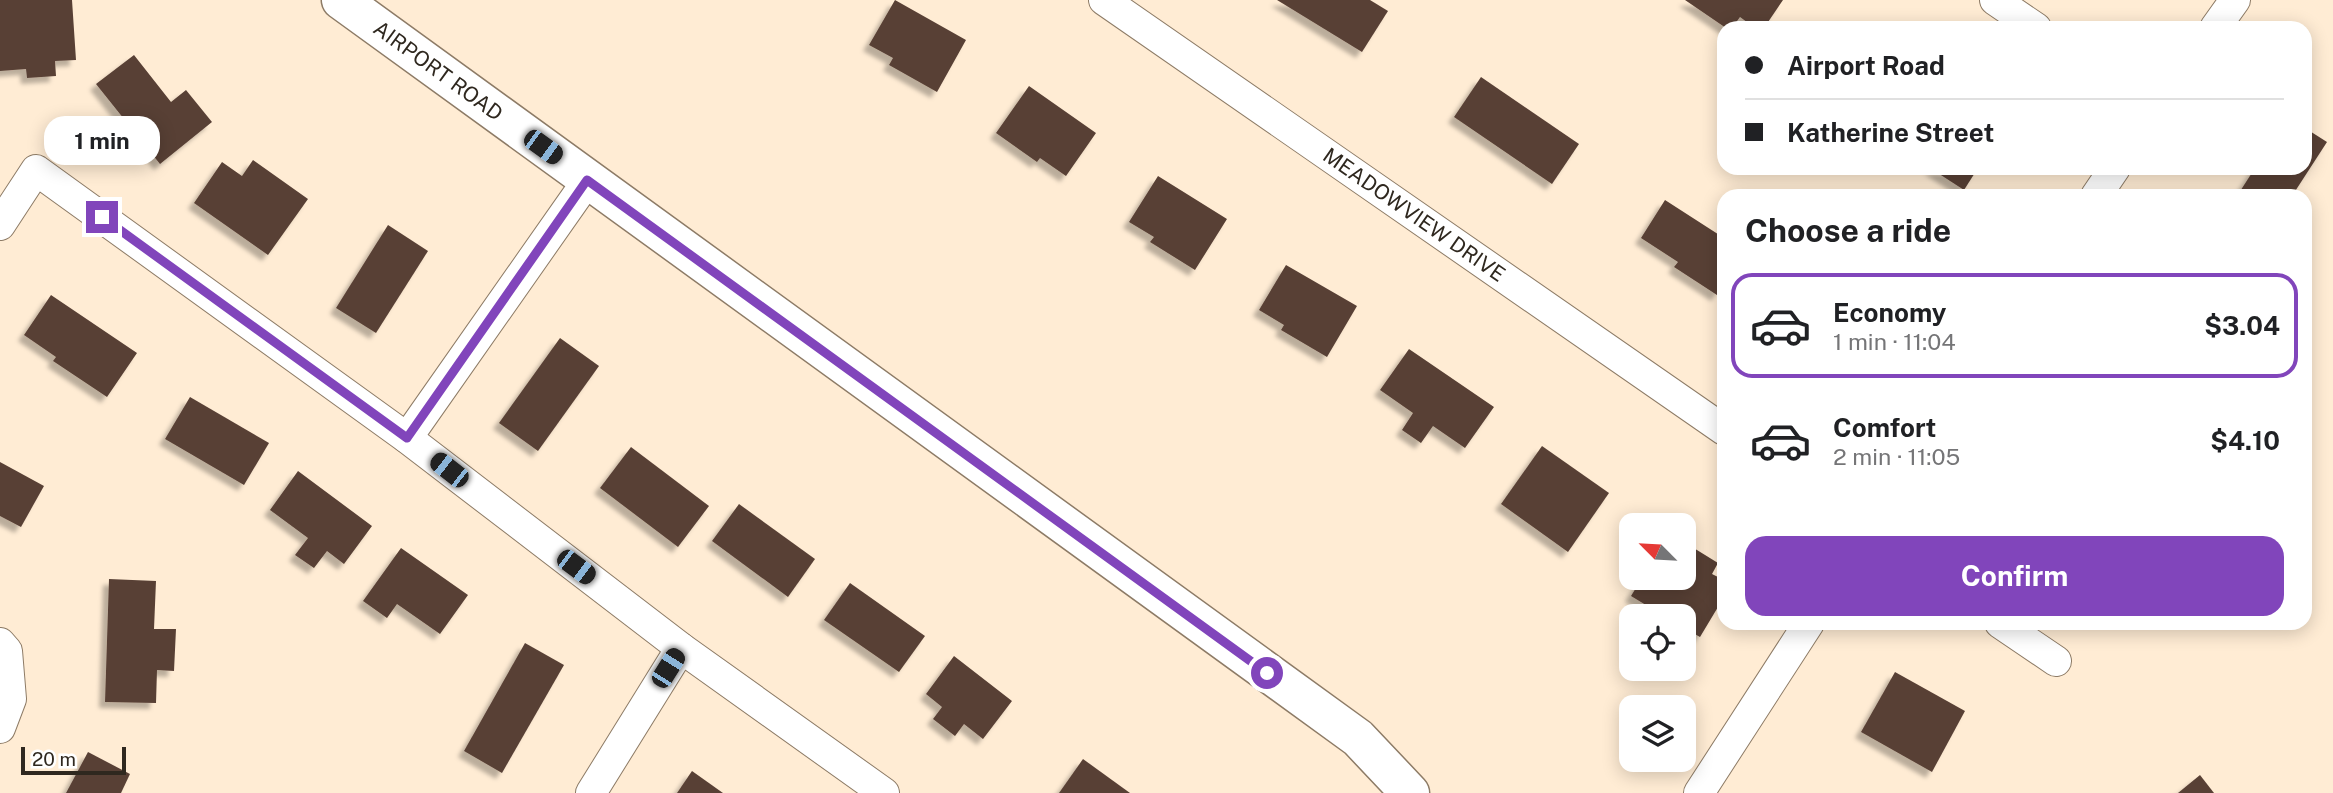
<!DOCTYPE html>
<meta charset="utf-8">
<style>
body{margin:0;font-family:"Public Sans",sans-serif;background:#f2f2f2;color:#202124;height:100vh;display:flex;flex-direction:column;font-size:26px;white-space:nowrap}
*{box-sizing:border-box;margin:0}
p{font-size:23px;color:#757577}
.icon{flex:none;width:38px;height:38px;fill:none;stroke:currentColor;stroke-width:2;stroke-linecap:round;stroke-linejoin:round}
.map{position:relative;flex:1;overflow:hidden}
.panel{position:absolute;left:1717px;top:189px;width:595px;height:441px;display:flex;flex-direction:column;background:#fff;border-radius:21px;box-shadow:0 4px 18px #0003}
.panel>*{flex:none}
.top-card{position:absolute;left:1717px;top:21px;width:595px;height:154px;border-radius:21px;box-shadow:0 4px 18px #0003;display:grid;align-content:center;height:154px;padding:0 28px;background:#fff}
.needle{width:46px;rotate:294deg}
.buttons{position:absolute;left:1619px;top:513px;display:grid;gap:14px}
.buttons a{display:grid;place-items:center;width:77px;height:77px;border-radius:14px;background:#fff;box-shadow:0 4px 18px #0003;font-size:35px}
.scale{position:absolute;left:21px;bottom:18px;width:105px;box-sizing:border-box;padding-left:7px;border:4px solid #2f281f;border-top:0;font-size:19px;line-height:24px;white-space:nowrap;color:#2f281f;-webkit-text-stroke:5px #fff;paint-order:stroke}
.end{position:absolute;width:32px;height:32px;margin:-16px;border:9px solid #8145bb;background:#fff;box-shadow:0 0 0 4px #fff}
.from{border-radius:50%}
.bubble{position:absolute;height:49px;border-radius:21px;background:#fff;box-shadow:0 4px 18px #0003;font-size:23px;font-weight:700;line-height:49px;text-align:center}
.car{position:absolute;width:21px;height:42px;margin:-21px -10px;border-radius:9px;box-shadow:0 0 5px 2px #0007;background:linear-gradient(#222 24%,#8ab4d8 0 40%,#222 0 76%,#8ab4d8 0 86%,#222 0)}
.top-card b{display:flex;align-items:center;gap:24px;height:66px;font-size:26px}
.top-card b+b{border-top:2px solid #e0e0e0}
.top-card i{width:18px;height:18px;background:#202124}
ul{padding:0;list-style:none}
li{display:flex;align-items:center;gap:21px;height:105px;margin:0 14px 10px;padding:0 14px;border:4px solid transparent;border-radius:21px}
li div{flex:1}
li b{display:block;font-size:26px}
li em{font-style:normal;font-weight:700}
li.selected{border-color:#8145bb}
li>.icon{width:63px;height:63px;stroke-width:1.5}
h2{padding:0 28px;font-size:32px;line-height:84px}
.cta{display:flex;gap:14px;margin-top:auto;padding:14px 28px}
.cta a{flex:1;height:80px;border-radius:21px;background:#8145bb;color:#fff;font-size:28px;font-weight:700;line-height:80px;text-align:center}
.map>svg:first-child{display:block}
.building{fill:#594136;filter:url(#shadow)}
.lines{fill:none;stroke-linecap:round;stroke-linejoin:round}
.minor-casing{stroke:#8d7b66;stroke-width:32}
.trunk-casing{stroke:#8d7b66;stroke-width:41}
.minor{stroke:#fff;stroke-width:30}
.trunk{stroke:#fff;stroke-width:38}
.route{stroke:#8145bb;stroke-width:9}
.labels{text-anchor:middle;stroke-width:7;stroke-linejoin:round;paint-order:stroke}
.street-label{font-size:21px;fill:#2f281f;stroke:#fff}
</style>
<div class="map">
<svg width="2333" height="793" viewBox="0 0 2333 793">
<defs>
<filter id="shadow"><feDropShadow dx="-6" dy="6" stdDeviation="2" flood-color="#0004"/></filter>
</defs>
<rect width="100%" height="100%" fill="#ffecd4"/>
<!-- building -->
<g class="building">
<polygon points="0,0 72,0 76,60 55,61 56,76 27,78 26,69 0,71"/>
<polygon points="895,0 966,40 937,92 889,65 893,58 869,45"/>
<polygon points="1277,0 1370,0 1388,11 1362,52"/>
<polygon points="1685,0 1783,0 1764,28 1755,28 1740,17 1732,28 1726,28"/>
<polygon points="134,55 171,102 186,90 212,122 160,164 96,84"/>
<polygon points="1481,77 1579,144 1552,184 1454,117"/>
<polygon points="1029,86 1096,133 1066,176 1040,158 1037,162 996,133"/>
<polygon points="2305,128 2327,142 2292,196 2237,196 2255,168 2305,168"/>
<polygon points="253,160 308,199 268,255 194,203 222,162 242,176"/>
<polygon points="1930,168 1978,168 1964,190"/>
<polygon points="1158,176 1227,219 1195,270 1150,242 1154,237 1129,222"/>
<polygon points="1665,200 1724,238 1724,284 1717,295 1674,267 1678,262 1641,238"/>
<polygon points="388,225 428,251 376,333 336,308"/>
<polygon points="1286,265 1357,306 1327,357 1281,330 1284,325 1259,310"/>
<polygon points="51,295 137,353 107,397 53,361 56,357 24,335"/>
<polygon points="560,338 599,366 538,451 499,423"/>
<polygon points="1409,349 1494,407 1465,448 1433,426 1421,443 1402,430 1413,413 1380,390"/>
<polygon points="190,397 269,443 244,485 165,439"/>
<polygon points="1542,446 1609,493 1568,552 1501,504"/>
<polygon points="631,447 709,506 678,547 600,488"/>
<polygon points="0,462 44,486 21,527 0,516"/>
<polygon points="298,471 372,526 344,564 327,551 314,568 295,555 308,538 270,510"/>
<polygon points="739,504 815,559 788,597 712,541"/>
<polygon points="1684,542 1718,563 1712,574 1724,580 1724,597 1700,637 1684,628 1684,616 1664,616 1631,596 1642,578 1684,578"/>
<polygon points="401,548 468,595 440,634 397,604 387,618 363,601"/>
<polygon points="109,579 156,581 154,629 176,629 174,671 157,670 156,703 105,702"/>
<polygon points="850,583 925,636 899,672 824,620"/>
<polygon points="525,643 564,665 502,773 464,751"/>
<polygon points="954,656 1012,701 983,739 964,724 955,736 933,719 942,707 926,694"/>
<polygon points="1895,672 1965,711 1932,772 1861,732"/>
<polygon points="88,752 130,774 121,793 66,793"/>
<polygon points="1083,759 1130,793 1059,793"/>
<polygon points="692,771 723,793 677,793"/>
<polygon points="2200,775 2214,793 2178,793"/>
</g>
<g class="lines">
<!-- minor casing -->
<g class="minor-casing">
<g id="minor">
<polyline points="1104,0 1724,430"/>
<polyline points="1995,0 2036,28"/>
<polyline points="2215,28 2235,0"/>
<polyline points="2096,196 2115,168"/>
<polyline points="0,225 36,170 407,438 681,648 884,793"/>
<polyline points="407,438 588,180"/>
<polyline points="2000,623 2056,661"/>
<polyline points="0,643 7,651 11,699 0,728"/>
<polyline points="591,793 681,648"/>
<polyline points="1699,793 1809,623"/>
</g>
</g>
<!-- trunk casing -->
<g class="trunk-casing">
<polyline id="trunk" points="341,0 1358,738 1410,793"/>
</g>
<!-- minor -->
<use href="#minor" class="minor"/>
<!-- trunk -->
<use href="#trunk" class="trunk"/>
</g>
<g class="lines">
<!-- route -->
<polyline class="route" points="102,217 407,438 587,180 1267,673"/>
</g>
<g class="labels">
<!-- street labels -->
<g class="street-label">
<text transform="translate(438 71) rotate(36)" y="7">AIRPORT ROAD</text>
<text transform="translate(1414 215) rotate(35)" y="7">MEADOWVIEW DRIVE</text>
</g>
</g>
</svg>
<div class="buttons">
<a><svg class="needle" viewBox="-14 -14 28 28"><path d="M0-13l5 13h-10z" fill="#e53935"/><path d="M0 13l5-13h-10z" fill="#757577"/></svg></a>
<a><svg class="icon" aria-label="locate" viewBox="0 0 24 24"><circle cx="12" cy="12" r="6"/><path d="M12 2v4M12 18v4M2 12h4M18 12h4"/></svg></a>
<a><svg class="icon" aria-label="layers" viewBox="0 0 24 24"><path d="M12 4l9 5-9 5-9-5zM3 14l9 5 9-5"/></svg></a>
</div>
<div class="scale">20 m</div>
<i class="end from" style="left:1267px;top:673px"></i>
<i class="end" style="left:102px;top:217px"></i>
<div class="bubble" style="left:44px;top:116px;width:116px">1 min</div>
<i class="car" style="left:543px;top:147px;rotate:126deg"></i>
<i class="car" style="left:449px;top:470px;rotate:308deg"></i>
<i class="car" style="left:576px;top:567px;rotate:127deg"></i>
<i class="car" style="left:668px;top:668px;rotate:32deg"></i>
<div class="top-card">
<b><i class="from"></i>Airport Road</b>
<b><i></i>Katherine Street</b>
</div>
<section class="panel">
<h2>Choose a ride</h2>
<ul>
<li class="selected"><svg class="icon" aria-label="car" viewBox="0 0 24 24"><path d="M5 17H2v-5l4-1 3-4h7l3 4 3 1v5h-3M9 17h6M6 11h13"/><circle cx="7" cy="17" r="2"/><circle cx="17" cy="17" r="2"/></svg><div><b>Economy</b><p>1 min · 11:04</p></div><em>$3.04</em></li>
<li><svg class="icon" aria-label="car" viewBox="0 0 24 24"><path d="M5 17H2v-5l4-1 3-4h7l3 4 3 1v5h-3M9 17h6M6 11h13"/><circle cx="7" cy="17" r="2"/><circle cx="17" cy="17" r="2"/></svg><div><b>Comfort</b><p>2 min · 11:05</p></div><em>$4.10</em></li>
</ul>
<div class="cta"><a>Confirm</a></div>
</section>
</div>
